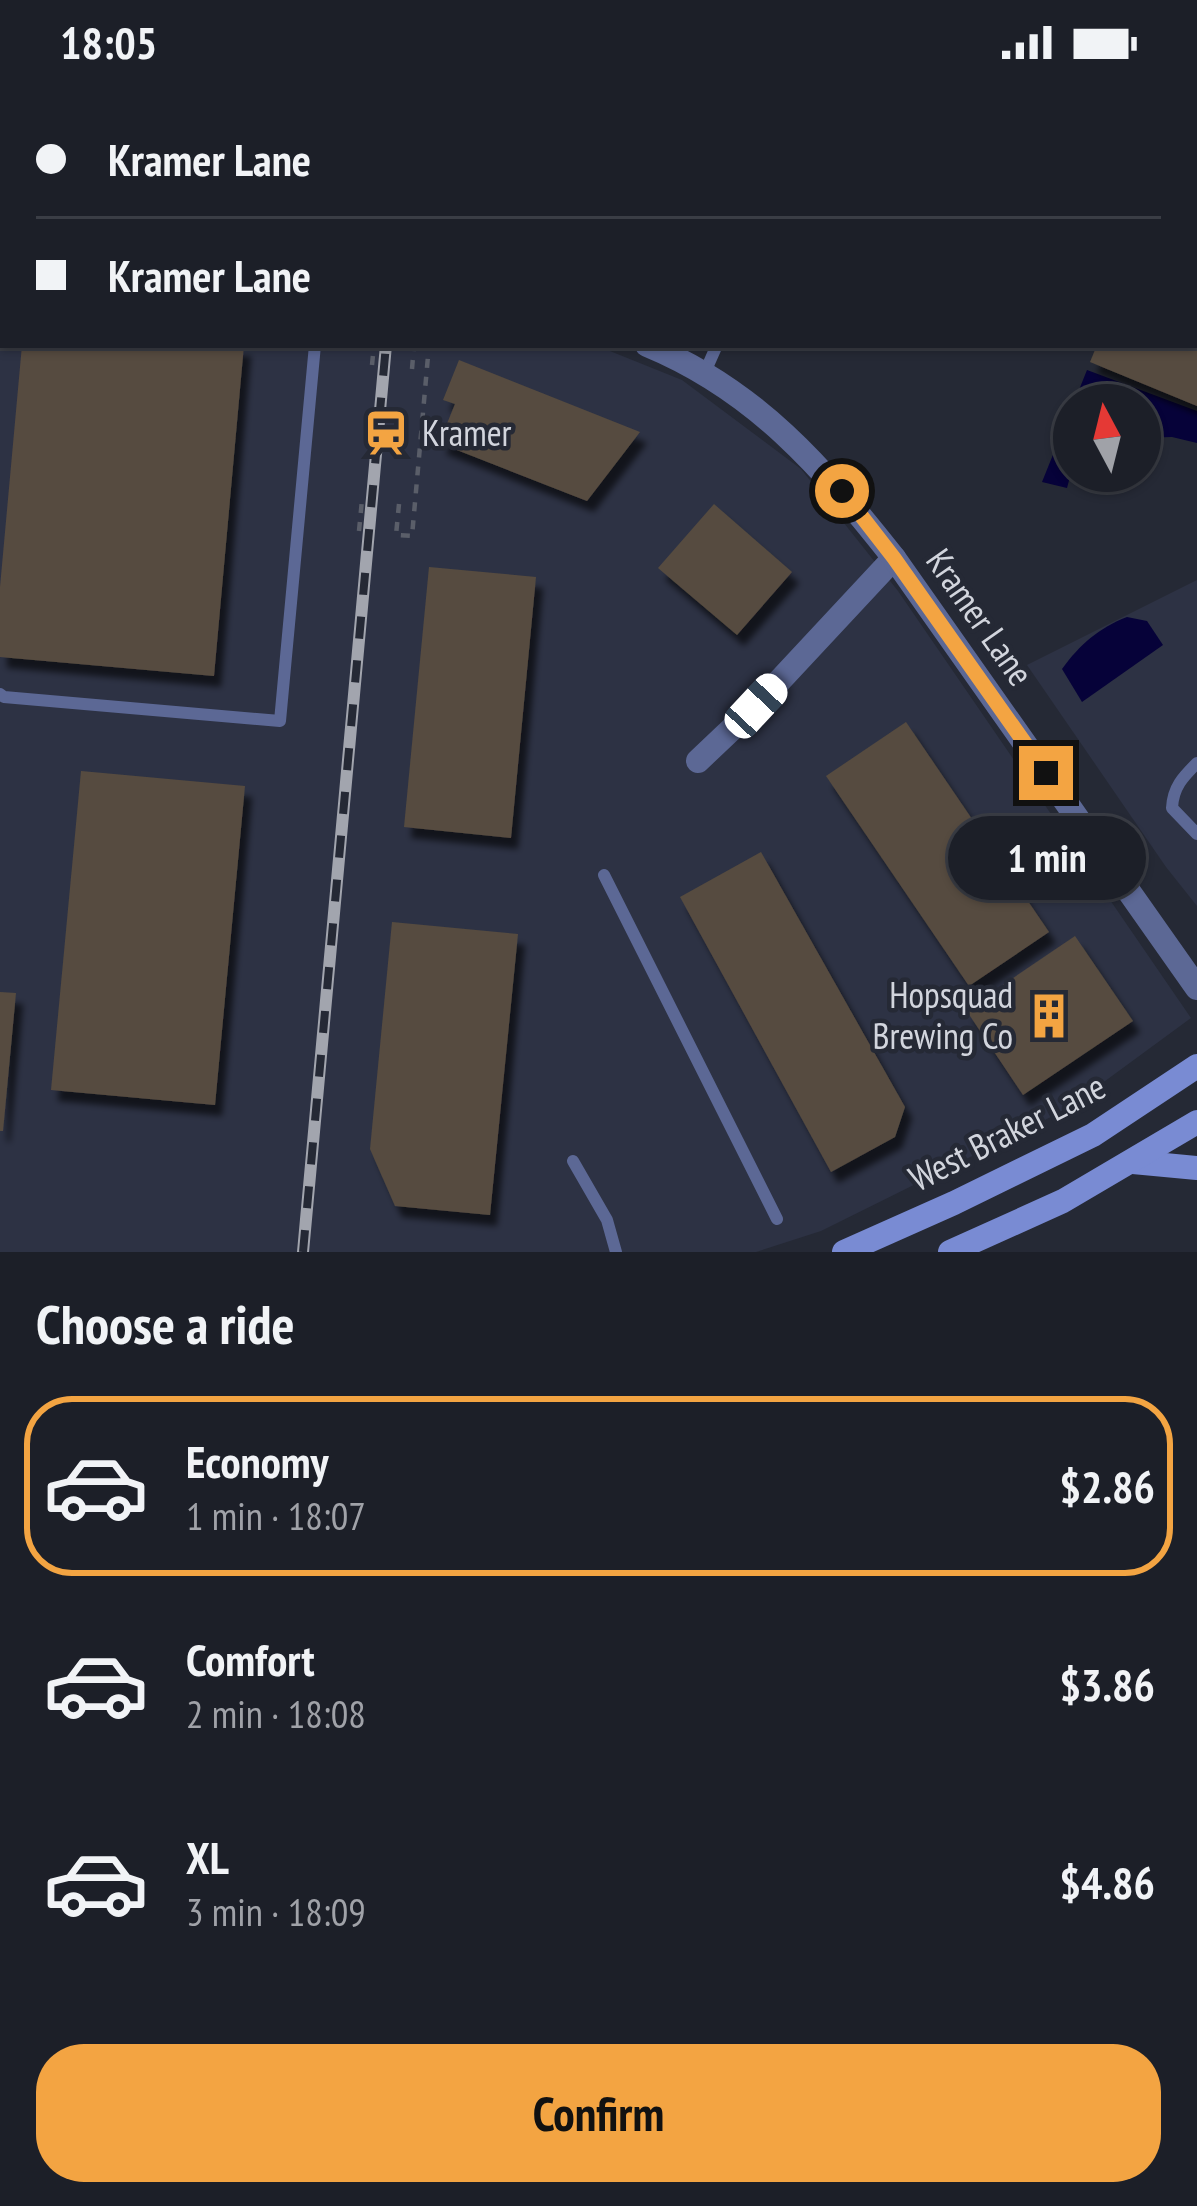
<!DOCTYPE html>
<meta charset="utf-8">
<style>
body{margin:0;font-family:"PT Sans Narrow",sans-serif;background:#292c34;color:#f1f3f6;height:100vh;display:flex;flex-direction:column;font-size:45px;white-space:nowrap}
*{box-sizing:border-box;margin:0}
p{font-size:39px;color:#a0a2a8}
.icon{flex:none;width:66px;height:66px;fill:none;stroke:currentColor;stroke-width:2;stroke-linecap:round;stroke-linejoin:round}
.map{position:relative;height:1168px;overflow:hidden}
.details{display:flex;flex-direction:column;background:#1c1f28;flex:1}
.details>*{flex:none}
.banner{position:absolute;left:0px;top:0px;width:1197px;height:264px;box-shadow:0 3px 9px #0004,0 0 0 3px #3a3d45;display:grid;align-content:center;height:264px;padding:0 36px;background:#1c1f28}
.needle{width:78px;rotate:353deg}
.controls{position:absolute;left:1053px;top:300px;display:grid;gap:24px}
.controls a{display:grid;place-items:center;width:108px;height:108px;border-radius:50%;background:#1c1f28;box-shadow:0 3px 9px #0004,0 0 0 3px #3a3d45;font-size:60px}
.end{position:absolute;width:54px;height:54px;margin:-27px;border:15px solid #f3a442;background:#111;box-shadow:0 0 0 6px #111}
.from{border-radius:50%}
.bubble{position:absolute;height:84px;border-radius:42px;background:#1c1f28;box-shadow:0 3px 9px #0004,0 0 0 3px #3a3d45;font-size:39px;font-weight:700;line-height:84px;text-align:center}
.car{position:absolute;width:36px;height:72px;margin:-36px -18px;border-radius:15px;box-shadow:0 0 9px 3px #0007;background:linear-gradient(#fff 24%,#345 0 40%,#fff 0 76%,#345 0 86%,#fff 0)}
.banner b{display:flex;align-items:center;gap:42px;height:114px;font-size:45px}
.banner b+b{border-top:3px solid #3a3d45}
.banner i{width:30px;height:30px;background:#f1f3f6}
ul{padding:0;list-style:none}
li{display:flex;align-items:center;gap:36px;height:180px;margin:0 24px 18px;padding:0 12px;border:6px solid transparent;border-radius:48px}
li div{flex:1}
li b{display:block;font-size:45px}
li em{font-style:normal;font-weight:700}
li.active{border-color:#f3a442}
li>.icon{width:108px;height:108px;stroke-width:1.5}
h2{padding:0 36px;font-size:54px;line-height:144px}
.button{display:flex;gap:24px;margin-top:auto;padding:24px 36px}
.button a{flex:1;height:138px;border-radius:48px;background:#f3a442;color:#111;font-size:48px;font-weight:700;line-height:138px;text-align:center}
.status{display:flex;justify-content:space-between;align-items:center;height:84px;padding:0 60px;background:#1c1f28;direction:ltr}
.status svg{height:33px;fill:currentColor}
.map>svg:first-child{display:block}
.built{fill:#2d3244}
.water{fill:#060239}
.building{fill:#564b3f;filter:url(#shadow)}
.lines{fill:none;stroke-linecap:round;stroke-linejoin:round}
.path{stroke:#5a5e69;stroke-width:4.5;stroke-dasharray:9 9;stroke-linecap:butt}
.service{stroke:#5c6895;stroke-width:12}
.minor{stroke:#5c6895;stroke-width:24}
.tertiary{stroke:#5c6895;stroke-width:24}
.secondary{stroke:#798bd3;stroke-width:24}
.rail-casing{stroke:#a2a5ae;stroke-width:12}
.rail{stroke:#252935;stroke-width:8;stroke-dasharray:22;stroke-linecap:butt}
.route{stroke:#f3a442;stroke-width:15}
.labels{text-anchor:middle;stroke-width:9;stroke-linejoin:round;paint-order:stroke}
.poi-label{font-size:36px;fill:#d2d5dd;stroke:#252935;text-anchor:start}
.street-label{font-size:36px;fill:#d2d5dd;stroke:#252935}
</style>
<div class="status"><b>18:05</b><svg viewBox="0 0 49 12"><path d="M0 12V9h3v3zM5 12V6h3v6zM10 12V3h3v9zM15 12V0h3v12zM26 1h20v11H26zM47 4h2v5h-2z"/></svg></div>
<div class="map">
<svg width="1197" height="1168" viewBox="0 0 1197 1168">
<defs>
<filter id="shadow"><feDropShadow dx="7" dy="11" stdDeviation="3" flood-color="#0009"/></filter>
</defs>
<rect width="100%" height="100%" fill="#252935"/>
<!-- built -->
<g class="built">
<polygon points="0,25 3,27 3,261 595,261 682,296 801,385 898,507 1191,934 1067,1025 821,1147 756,1168 0,1168"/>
<polygon points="1197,496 1197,822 1166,783 1027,581"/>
</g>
<!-- water -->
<g class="water">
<polygon points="1087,286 1197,327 1197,359 1172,353 1140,354 1140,321 1074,321 1074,378 1067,404 1042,398"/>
<path d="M1127,533L1147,537L1163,561L1082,618L1062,585C1080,560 1099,544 1127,533Z"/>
</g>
<!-- building -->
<g class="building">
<polygon points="22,261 244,261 214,592 0,573 0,503"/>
<polygon points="1097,261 1197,261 1197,322 1090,278"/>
<polygon points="459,276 640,348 587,417 439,359 455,320 443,316"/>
<polygon points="714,420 792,488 737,551 658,484"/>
<polygon points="429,483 536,493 511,754 404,743"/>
<polygon points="906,638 1049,848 969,902 826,692"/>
<polygon points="81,687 245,702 215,1021 51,1006"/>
<polygon points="761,768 905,1023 895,1053 831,1088 680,813"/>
<polygon points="392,838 518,850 490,1131 395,1122 370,1065"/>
<polygon points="1075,852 1133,937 1023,1011 966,926"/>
<polygon points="0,908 16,909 3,1047 0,1047"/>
</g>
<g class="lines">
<!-- path -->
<g class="path">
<polyline points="468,3 468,0"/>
<polyline points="372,281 374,261"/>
<polyline points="412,285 414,261"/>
<polyline points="399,420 396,451 412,452 429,261"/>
<polyline points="359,447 362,416"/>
</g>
<!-- service -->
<g class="service">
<polyline points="833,3 835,0"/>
<polyline points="1073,3 1073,0"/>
<polyline points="0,201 3,201"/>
<polyline points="705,288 717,261"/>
<polyline points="0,610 4,613 280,637 315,261"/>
<path d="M1197,679C1183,693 1173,703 1172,724L1197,750"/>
<polyline points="604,791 777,1135"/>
<polyline points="573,1077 607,1136 616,1168"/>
</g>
<!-- minor -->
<g class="minor">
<polyline points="0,90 3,82"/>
<polyline points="698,677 756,622 894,474"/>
</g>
<!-- tertiary -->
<g class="tertiary">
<polyline points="0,4 3,5"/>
<path d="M647,261C756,306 822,383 894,474L1197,904"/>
</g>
<!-- secondary -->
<g class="secondary">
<polyline points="1133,1078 1197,1084"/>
<polyline points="844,1168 954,1119 1093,1051 1197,982"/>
<polyline points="950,1168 1063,1117 1197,1038"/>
</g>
<!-- rail casing -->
<g class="rail-casing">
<g id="rail">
<polyline points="410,3 410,0"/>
<polyline points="303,1168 386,261"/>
</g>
</g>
<!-- rail -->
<use href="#rail" class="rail"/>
</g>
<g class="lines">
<!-- route -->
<polyline class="route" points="842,407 894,474 1046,689"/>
</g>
<!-- icons -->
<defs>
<g id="station-bare" transform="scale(3.6)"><path d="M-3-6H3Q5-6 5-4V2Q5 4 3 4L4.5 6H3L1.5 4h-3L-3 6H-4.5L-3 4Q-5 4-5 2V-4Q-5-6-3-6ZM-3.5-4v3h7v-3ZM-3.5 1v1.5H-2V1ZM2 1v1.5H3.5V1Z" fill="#f3a442" stroke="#252935" stroke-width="2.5" paint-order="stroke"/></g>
<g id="building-bare" transform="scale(3.6)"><path d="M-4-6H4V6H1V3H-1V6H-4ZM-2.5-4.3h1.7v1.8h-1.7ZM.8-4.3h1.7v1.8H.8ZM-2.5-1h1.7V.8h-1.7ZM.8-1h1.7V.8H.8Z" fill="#f3a442" stroke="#252935" stroke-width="2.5" paint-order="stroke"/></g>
</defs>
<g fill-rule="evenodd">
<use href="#station-bare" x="386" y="349"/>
<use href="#building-bare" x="1049" y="932"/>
</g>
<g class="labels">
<!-- poi labels -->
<g class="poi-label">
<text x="422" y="362">Kramer</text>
<text x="1013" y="924" text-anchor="end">Hopsquad<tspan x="1013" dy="41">Brewing Co</tspan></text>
</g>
<!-- street labels -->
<g class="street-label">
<text transform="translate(980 533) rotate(55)" y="13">Kramer Lane</text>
<text transform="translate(1007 1048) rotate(-27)" y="13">West Braker Lane</text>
</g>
</g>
</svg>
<div class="controls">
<a><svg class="needle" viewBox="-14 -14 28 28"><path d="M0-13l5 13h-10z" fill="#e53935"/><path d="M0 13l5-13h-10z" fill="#a0a2a8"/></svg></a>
</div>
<i class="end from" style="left:842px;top:407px"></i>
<i class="end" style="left:1046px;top:689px"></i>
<div class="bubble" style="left:948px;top:732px;width:198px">1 min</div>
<i class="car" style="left:756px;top:622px;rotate:43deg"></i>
<div class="banner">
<b><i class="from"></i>Kramer Lane</b>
<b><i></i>Kramer Lane</b>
</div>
</div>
<section class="details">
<h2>Choose a ride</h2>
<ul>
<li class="active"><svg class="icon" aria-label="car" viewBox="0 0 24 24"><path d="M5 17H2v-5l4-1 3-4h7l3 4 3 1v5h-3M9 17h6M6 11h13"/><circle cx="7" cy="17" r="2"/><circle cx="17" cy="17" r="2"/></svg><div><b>Economy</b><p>1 min · 18:07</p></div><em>$2.86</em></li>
<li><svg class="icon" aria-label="car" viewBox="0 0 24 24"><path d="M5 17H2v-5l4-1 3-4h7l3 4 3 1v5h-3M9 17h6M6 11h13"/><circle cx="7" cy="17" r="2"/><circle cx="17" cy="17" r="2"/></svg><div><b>Comfort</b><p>2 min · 18:08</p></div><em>$3.86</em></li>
<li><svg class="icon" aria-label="car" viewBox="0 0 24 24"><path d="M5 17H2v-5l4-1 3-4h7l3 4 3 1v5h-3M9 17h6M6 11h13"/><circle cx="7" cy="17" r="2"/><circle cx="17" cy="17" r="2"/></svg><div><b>XL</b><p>3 min · 18:09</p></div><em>$4.86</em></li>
</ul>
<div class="button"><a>Confirm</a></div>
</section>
